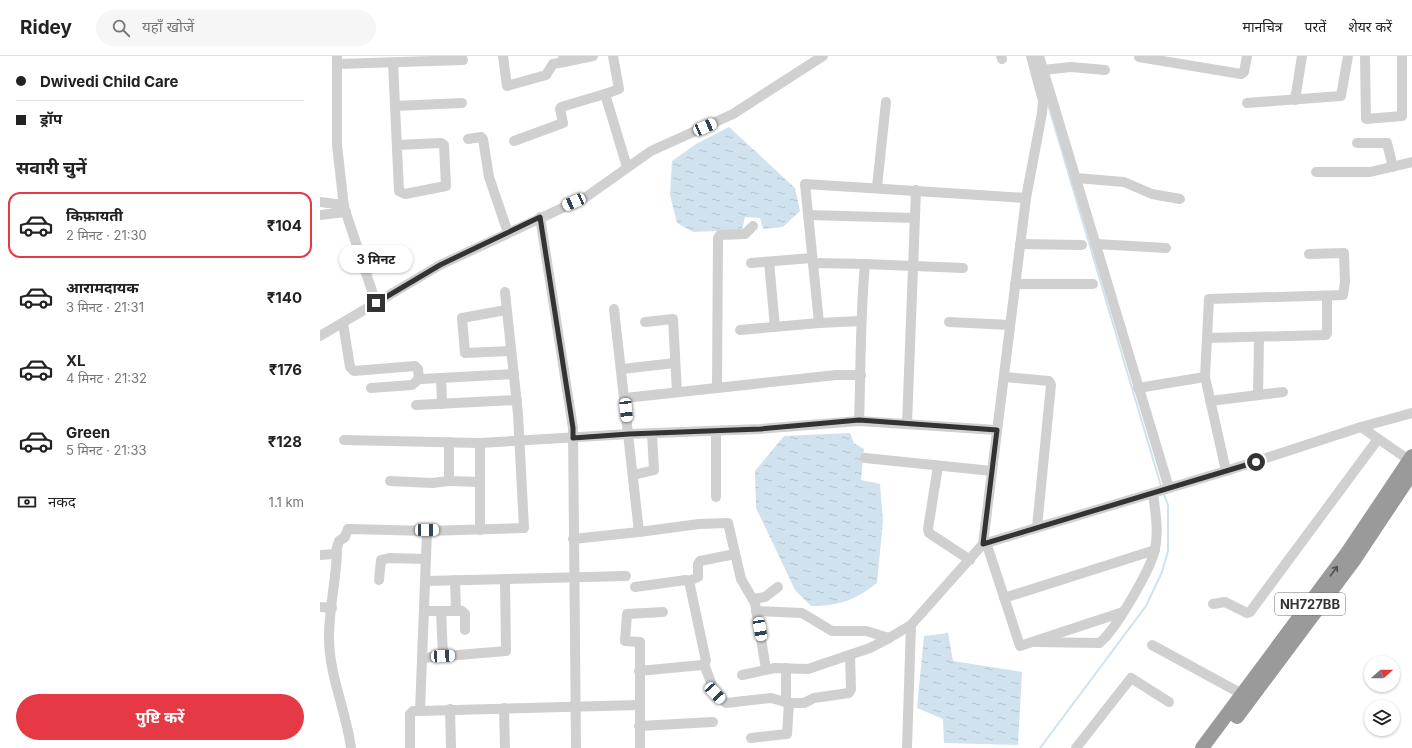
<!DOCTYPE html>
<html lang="hi">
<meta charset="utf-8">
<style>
body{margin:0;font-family:Inter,"Noto Sans Devanagari",sans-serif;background:#f6f6f6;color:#222;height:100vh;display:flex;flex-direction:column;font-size:15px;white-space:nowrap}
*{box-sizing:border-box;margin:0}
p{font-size:13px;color:#767676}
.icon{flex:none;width:22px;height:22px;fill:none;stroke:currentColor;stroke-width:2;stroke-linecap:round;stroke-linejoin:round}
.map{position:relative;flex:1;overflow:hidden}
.details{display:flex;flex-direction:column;background:#fff;width:320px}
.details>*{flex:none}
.banner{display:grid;align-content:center;height:88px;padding:0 16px;background:#fff}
.needle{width:26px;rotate:69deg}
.buttons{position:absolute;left:1044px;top:600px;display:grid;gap:8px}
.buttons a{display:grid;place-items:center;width:36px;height:36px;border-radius:50%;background:#fff;box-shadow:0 1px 3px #0004;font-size:20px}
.end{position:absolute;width:18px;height:18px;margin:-9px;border:5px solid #333;background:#fff;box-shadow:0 0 0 2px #fff}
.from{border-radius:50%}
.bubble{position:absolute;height:28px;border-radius:14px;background:#fff;box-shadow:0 1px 3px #0004;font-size:13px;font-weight:700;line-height:28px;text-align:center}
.car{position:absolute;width:12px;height:24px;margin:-12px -6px;border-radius:5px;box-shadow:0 0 3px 1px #0007;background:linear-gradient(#fff 24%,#345 0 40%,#fff 0 76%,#345 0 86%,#fff 0)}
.banner b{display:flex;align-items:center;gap:14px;height:38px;font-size:15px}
.banner b+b{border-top:1px solid #e0e0e0}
.banner i{width:10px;height:10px;background:#222}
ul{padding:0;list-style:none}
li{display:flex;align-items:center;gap:12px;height:66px;margin:0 8px 6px;padding:0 8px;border:2px solid transparent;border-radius:12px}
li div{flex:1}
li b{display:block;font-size:15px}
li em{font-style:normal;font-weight:700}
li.active{border-color:#e63946}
li>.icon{width:36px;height:36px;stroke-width:1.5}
h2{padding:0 16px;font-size:18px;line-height:48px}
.pay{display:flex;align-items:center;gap:10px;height:44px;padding:0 16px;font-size:15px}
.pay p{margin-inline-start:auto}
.action{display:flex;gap:8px;margin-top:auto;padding:8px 16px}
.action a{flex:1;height:46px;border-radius:24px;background:#e63946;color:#fff;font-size:16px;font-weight:700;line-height:46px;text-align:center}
header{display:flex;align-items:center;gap:24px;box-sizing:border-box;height:56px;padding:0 20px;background:#fff;border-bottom:1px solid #e0e0e0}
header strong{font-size:19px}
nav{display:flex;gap:22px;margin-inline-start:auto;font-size:14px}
.search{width:280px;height:36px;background:#f6f6f6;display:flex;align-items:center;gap:10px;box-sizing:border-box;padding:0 14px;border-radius:22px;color:#767676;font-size:15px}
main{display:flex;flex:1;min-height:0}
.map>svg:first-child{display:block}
.water{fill:url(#water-ripples)}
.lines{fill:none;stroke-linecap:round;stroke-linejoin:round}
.stream{stroke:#cfe2ee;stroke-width:2}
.minor{stroke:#d0d0d0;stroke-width:10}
.highway{stroke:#9a9a9a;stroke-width:14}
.oneway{stroke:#525252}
.route{stroke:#333;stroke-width:5}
.labels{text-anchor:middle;stroke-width:4;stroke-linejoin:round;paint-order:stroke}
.shield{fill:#fff;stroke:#707070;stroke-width:1}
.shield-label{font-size:13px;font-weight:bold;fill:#333}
</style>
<header>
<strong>Ridey</strong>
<div class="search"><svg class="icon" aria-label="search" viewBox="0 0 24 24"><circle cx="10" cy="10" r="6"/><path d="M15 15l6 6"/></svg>यहाँ खोजें</div>
<nav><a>मानचित्र</a><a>परतें</a><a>शेयर करें</a></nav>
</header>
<main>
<section class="details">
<div class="banner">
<b><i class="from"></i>Dwivedi Child Care</b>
<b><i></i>ड्रॉप</b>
</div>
<h2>सवारी चुनें</h2>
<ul>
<li class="active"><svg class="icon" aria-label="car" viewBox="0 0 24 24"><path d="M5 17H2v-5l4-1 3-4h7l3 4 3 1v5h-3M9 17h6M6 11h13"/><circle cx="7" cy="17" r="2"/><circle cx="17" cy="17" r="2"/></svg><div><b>किफ़ायती</b><p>2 मिनट · 21:30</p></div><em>₹104</em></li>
<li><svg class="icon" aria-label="car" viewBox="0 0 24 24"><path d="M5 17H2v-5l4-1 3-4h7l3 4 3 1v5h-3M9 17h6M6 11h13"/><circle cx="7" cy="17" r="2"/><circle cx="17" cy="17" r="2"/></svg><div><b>आरामदायक</b><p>3 मिनट · 21:31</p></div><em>₹140</em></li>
<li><svg class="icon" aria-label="car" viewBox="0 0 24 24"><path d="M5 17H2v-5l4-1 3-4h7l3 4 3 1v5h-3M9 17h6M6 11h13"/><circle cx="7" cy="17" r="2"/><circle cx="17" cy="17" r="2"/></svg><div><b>XL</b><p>4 मिनट · 21:32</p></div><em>₹176</em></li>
<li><svg class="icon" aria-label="car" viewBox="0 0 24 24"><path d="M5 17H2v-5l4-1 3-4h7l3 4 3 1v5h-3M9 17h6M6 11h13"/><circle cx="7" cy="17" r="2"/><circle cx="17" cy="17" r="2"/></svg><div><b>Green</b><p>5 मिनट · 21:33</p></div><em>₹128</em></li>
</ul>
<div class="pay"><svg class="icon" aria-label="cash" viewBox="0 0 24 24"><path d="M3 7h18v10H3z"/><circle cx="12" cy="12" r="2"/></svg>नकद<p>1.1 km</p></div>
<div class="action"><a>पुष्टि करें</a></div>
</section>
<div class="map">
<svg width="1092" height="692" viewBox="0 0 1092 692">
<defs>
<pattern id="water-ripples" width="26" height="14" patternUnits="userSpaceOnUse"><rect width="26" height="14" fill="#cfe2ee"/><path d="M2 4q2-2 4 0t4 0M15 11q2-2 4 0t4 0" fill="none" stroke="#b2c2cd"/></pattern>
</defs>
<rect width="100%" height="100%" fill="#fff"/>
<!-- water -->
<g class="water">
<polygon points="409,71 475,132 480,155 463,171 443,173 440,162 425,161 422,174 373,176 357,167 350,139 352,105 376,88"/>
<path d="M530,377L534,387L544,393L541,424L560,428L563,465L557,527C532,546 521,549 491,550L475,534L436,452L435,415L464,380Z"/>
<polygon points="628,577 633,605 702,616 698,689 624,687 623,663 597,652 604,580"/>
</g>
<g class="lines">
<!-- stream -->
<g class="stream">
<polyline points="727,45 841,430"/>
<polyline points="720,692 826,550 842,516 848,495 848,449 843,436"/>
</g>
<!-- minor -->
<g class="minor">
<polyline points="17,0 17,89 24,151 56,247"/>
<polyline points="183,0 187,30 226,19 233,8 244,6"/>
<polyline points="243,0 244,6 273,0"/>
<polyline points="293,0 299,33 285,38 307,111"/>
<polyline points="681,0 682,3"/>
<polyline points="719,0 849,432"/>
<polyline points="1045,0 1046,63 1082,60 1082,0"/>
<polyline points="819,1 921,18 924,16 927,0"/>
<polyline points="73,7 79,135 85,138 126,130 124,89 121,87 77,89"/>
<polyline points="18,8 143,4"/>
<polyline points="723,14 751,11 785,14"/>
<polyline points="975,44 982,0"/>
<polyline points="927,47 1021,40 1028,0"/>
<polyline points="75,50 142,47"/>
<polyline points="148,83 161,81 163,83 169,121 188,177"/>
<polyline points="194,85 243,67 240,53 241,51 285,38"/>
<polyline points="1037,87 1067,87 1073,111"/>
<polyline points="996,116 1050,116 1092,106"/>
<polyline points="756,122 804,126 832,138 860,143"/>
<polyline points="557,131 566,46"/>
<polyline points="0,146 24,149"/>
<polyline points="0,159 26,156"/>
<polyline points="488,159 595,162"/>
<polyline points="220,161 253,372 256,692"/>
<polyline points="700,188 762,189"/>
<polyline points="776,188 846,192"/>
<polyline points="449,206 455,271"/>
<polyline points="431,207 492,202"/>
<polyline points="493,207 545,208"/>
<polyline points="695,228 773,228"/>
<polyline points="294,253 319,476 379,468 408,467 421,523 435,547 446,613"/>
<polyline points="186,254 142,262 145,297 191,295"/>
<polyline points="540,265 499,267 485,128 706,142"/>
<polyline points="325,266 353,263 357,336"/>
<polyline points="629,266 690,269"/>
<polyline points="23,267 30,311 34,315 95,310 98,313 99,323 102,323 194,318"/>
<polyline points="420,274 499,267"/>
<polyline points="0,280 120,209 266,141 331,95 413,58 503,0"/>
<polyline points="887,282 1006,279 1007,277 1007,240"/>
<polyline points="302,313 355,307"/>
<polyline points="684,321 729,325 731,329 717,471"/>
<polyline points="885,321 906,415"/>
<polyline points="121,322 122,348"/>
<polyline points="397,331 398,182 400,179 425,178 433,170"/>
<polyline points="51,332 92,329 99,323"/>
<polyline points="818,332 885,321 889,243 1023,239 1025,226 1024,197 989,198"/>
<polyline points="938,339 939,281"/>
<polyline points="305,342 516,319 541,319"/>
<polyline points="890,345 963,336"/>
<polyline points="96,349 197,344"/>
<path d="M539,365C541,312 540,260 545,208L643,212"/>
<polyline points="587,368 596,134"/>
<polyline points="1041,371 1089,404"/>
<polyline points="24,384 160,387 309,378 440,373 539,365 677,374"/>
<polyline points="129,386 129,425 160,426"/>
<polyline points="160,387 160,474"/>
<polyline points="545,402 672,415"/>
<polyline points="618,410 608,473 609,477 650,504"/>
<polyline points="313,419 334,414 332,377"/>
<polyline points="70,425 112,427 129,425"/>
<polyline points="396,441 396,375"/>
<polyline points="253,483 319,476"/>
<polyline points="666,486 700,590 803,556"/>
<polyline points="663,488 706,142 722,57 723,45 711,0"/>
<path d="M17,496C16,525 9,553 9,581C9,620 26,654 31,692"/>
<polyline points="0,499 15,498 19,485 25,481 28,473 31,473 107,475 204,472 198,358 185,236"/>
<polyline points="59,524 61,504 69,502 106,503"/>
<polyline points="135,524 136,555"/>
<polyline points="105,525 306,520"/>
<polyline points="369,525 378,521 378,508 380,505 415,498"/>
<polyline points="315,531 366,524 369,525 386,605 382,609 319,615"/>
<polyline points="684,542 835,494"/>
<polyline points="433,543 445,541 458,531"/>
<polyline points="893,548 905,546 927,557 930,556 1058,383"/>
<polyline points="0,551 12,552"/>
<polyline points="104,555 142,555 145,558 145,574"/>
<polyline points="121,555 123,600"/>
<polyline points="436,555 482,557 512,575 546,575 569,582"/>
<path d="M715,586L779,587C794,577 832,511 835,493C839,474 835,455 833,437"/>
<polyline points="832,589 922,638"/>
<polyline points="102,602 186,595 185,523"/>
<polyline points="384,608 395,637 406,647 451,642 469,647 484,647 494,642 529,637 531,633 530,599"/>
<polyline points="422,619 455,612 488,613 550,592 569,582 591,569 663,488 906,415 1041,371 1092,357"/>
<polyline points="466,647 466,612"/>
<polyline points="184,652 185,692"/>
<polyline points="130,653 131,692"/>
<polyline points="100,655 319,649"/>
<polyline points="319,670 393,666"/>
<polyline points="431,682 467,678 469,647"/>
<polyline points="90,692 90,658 93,655 100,655 107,475"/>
<polyline points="320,692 320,586 305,585 307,558 343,556"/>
<polyline points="587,692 591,569"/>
<polyline points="756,692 811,622 849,646"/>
</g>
<!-- highway -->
<g class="highway">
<polyline points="917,661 1035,503 1092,417"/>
<polyline points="882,692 1027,497 1092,400"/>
</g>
</g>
<!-- one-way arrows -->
<defs><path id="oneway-shaft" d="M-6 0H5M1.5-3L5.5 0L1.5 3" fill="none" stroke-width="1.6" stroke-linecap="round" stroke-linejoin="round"/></defs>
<use class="oneway" href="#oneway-shaft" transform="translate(1014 515) rotate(-53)"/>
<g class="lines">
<!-- route -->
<polyline class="route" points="56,247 120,209 220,161 253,372 253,382 309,378 440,373 539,364 677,374 663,488 936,406"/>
</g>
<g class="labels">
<!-- shield labels -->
<rect class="shield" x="955" y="537" width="70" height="22" rx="3"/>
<g class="shield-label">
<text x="990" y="553">NH727BB</text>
</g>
</g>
</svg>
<div class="buttons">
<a><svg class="needle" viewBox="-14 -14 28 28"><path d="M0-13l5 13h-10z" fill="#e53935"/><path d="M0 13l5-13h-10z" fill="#767676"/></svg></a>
<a><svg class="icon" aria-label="layers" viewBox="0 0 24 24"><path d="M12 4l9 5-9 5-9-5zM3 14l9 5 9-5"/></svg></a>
</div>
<i class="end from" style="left:936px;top:406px"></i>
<i class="end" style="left:56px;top:247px"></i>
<div class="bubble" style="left:19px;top:189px;width:74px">3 मिनट</div>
<i class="car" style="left:385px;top:71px;rotate:66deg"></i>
<i class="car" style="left:254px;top:146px;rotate:246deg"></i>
<i class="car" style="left:306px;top:354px;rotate:174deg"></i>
<i class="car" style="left:107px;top:474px;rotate:90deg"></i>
<i class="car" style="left:440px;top:573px;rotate:170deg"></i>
<i class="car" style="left:123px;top:600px;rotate:87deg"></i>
<i class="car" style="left:395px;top:637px;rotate:137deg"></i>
</div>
</main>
